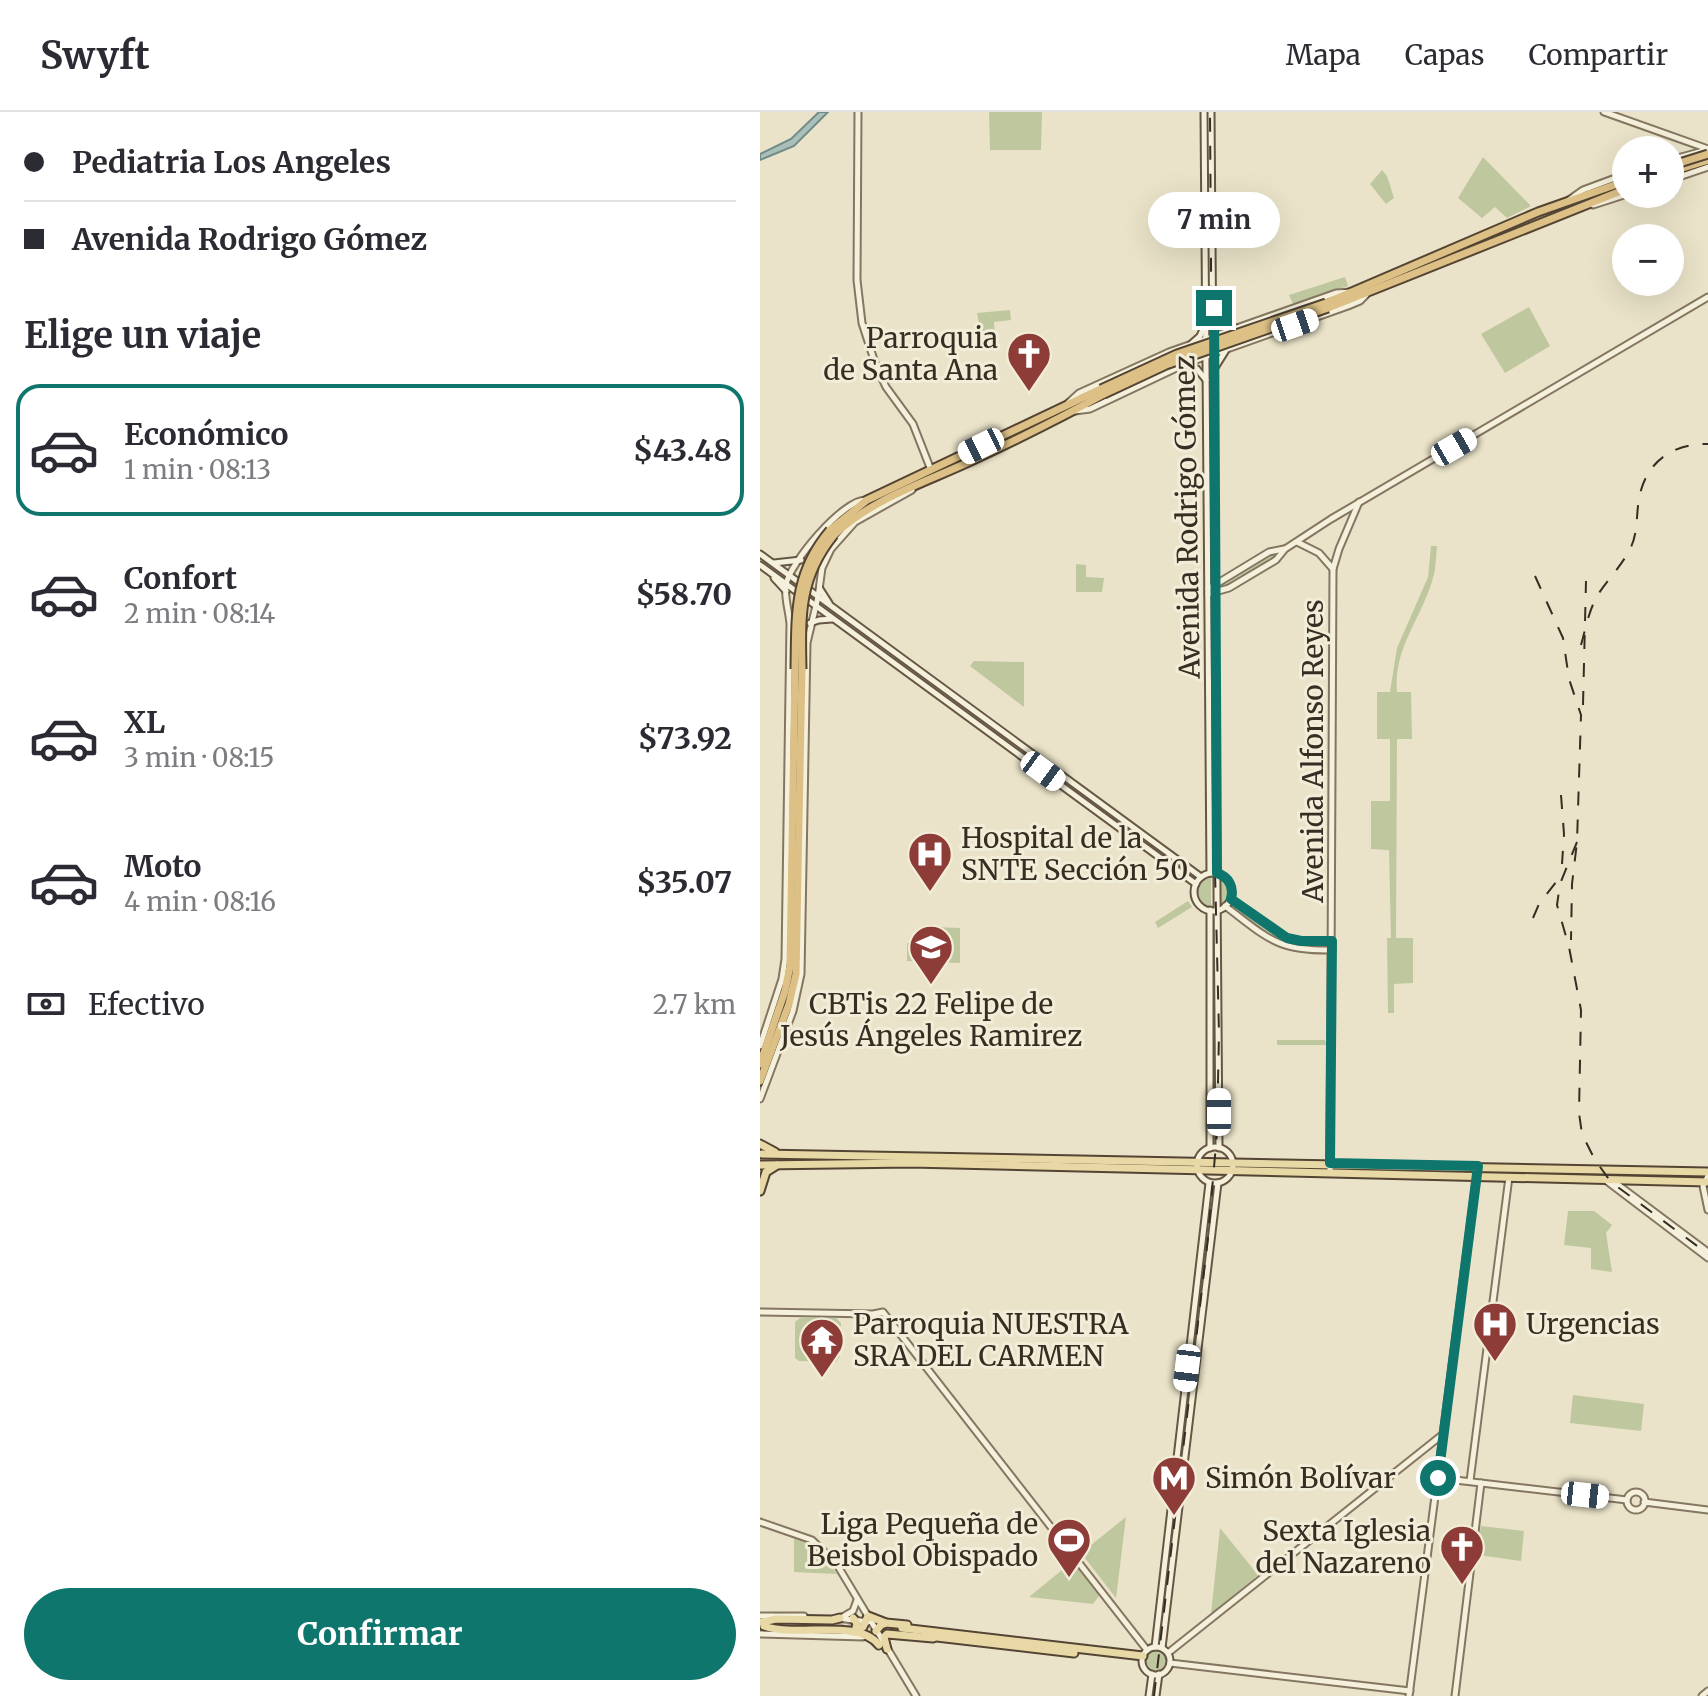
<!DOCTYPE html>
<html lang="es">
<meta charset="utf-8">
<style>
body{margin:0;font-family:Merriweather,serif;background:#f2f2f3;color:#2b2b33;height:100vh;display:flex;flex-direction:column;font-size:30px;white-space:nowrap}
*{box-sizing:border-box;margin:0}
p{font-size:26px;color:#7c7c81}
.icon{flex:none;width:44px;height:44px;fill:none;stroke:currentColor;stroke-width:2;stroke-linecap:round;stroke-linejoin:round}
.map{position:relative;flex:1;overflow:hidden}
.sheet{display:flex;flex-direction:column;background:#fff;width:760px}
.sheet>*{flex:none}
.banner{display:grid;align-content:center;height:176px;padding:0 24px;background:#fff}
.tools{position:absolute;left:852px;top:24px;display:grid;gap:16px}
.tools a{display:grid;place-items:center;width:72px;height:72px;border-radius:50%;background:#fff;box-shadow:0 8px 32px #0002;font-size:40px}
.end{position:absolute;width:36px;height:36px;margin:-18px;border:10px solid #0f766e;background:#fff;box-shadow:0 0 0 4px #fff}
.from{border-radius:50%}
.bubble{position:absolute;height:56px;border-radius:28px;background:#fff;box-shadow:0 8px 32px #0002;font-size:26px;font-weight:700;line-height:56px;text-align:center}
.car{position:absolute;width:24px;height:48px;margin:-24px -12px;border-radius:10px;box-shadow:0 0 6px 2px #0007;background:linear-gradient(#fff 24%,#345 0 40%,#fff 0 76%,#345 0 86%,#fff 0)}
.banner b{display:flex;align-items:center;gap:28px;height:76px;font-size:30px}
.banner b+b{border-top:2px solid #e1e1e2}
.banner i{width:20px;height:20px;background:#2b2b33}
ul{padding:0;list-style:none}
li{display:flex;align-items:center;gap:24px;height:132px;margin:0 16px 12px;padding:0 8px;border:4px solid transparent;border-radius:24px}
li div{flex:1}
li b{display:block;font-size:30px}
li em{font-style:normal;font-weight:700}
li.selected{border-color:#0f766e}
li>.icon{width:72px;height:72px;stroke-width:1.5}
h2{padding:0 24px;font-size:36px;line-height:96px}
.pay{display:flex;align-items:center;gap:20px;height:88px;padding:0 24px;font-size:30px}
.pay p{margin-inline-start:auto}
.cta{display:flex;gap:16px;margin-top:auto;padding:16px 24px}
.cta a{flex:1;height:92px;border-radius:48px;background:#0f766e;color:#fff;font-size:32px;font-weight:700;line-height:92px;text-align:center}
header{display:flex;align-items:center;gap:48px;box-sizing:border-box;height:112px;padding:0 40px;background:#fff;border-bottom:2px solid #e1e1e2}
header strong{font-size:38px}
nav{display:flex;gap:44px;margin-inline-start:auto;font-size:28px}
main{display:flex;flex:1;min-height:0}
.map>svg:first-child{display:block}
.green{fill:#bfc79e}
.water{fill:#aabfba;stroke:#718c88;stroke-width:2}
.lines{fill:none;stroke-linecap:round;stroke-linejoin:round}
.primary-tunnel{stroke:#c6bfa8;stroke-width:7;stroke-dasharray:7 3.5;stroke-linecap:butt}
.tertiary-casing{stroke:#847660;stroke-width:9}
.secondary-casing{stroke:#665743;stroke-width:9}
.primary-casing{stroke:#534433;stroke-width:11}
.trunk-casing{stroke:#534433;stroke-width:11}
.tertiary{stroke:#f5f0dc;stroke-width:5}
.secondary{stroke:#f5f0dc;stroke-width:5}
.primary{stroke:#e8d8a6;stroke-width:7}
.trunk{stroke:#dcc086;stroke-width:7}
.rail{stroke:#372d22;stroke-width:2;stroke-dasharray:14 14;stroke-linecap:butt}
.trunk-bridge-casing{stroke:#534433;stroke-width:11;stroke-linecap:butt}
.trunk-bridge{stroke:#dcc086;stroke-width:7}
.route{stroke:#0f766e;stroke-width:10}
.labels{text-anchor:middle;stroke-width:6;stroke-linejoin:round;paint-order:stroke}
.poi-label{font-size:28px;fill:#372d22;stroke:#f2edd8;text-anchor:start}
.street-label{font-size:28px;fill:#372d22;stroke:#f2edd8}
</style>
<header>
<strong>Swyft</strong>
<nav><a>Mapa</a><a>Capas</a><a>Compartir</a></nav>
</header>
<main>
<section class="sheet">
<div class="banner">
<b><i class="from"></i>Pediatria Los Angeles</b>
<b><i></i>Avenida Rodrigo Gómez</b>
</div>
<h2>Elige un viaje</h2>
<ul>
<li class="selected"><svg class="icon" aria-label="car" viewBox="0 0 24 24"><path d="M5 17H2v-5l4-1 3-4h7l3 4 3 1v5h-3M9 17h6M6 11h13"/><circle cx="7" cy="17" r="2"/><circle cx="17" cy="17" r="2"/></svg><div><b>Económico</b><p>1 min · 08:13</p></div><em>$43.48</em></li>
<li><svg class="icon" aria-label="car" viewBox="0 0 24 24"><path d="M5 17H2v-5l4-1 3-4h7l3 4 3 1v5h-3M9 17h6M6 11h13"/><circle cx="7" cy="17" r="2"/><circle cx="17" cy="17" r="2"/></svg><div><b>Confort</b><p>2 min · 08:14</p></div><em>$58.70</em></li>
<li><svg class="icon" aria-label="car" viewBox="0 0 24 24"><path d="M5 17H2v-5l4-1 3-4h7l3 4 3 1v5h-3M9 17h6M6 11h13"/><circle cx="7" cy="17" r="2"/><circle cx="17" cy="17" r="2"/></svg><div><b>XL</b><p>3 min · 08:15</p></div><em>$73.92</em></li>
<li><svg class="icon" aria-label="car" viewBox="0 0 24 24"><path d="M5 17H2v-5l4-1 3-4h7l3 4 3 1v5h-3M9 17h6M6 11h13"/><circle cx="7" cy="17" r="2"/><circle cx="17" cy="17" r="2"/></svg><div><b>Moto</b><p>4 min · 08:16</p></div><em>$35.07</em></li>
</ul>
<div class="pay"><svg class="icon" aria-label="cash" viewBox="0 0 24 24"><path d="M3 7h18v10H3z"/><circle cx="12" cy="12" r="2"/></svg>Efectivo<p>2.7 km</p></div>
<div class="cta"><a>Confirmar</a></div>
</section>
<div class="map">
<svg width="948" height="1584" viewBox="0 0 948 1584">
<rect width="100%" height="100%" fill="#eae3c9"/>
<!-- green -->
<g class="green">
<polygon points="229,0 282,0 281,38 230,38"/>
<polygon points="723,45 771,94 747,106 735,95 722,106 698,86"/>
<polygon points="622,58 627,64 634,86 626,92 610,72"/>
<polygon points="585,165 588,174 533,192 529,183"/>
<polygon points="769,195 790,234 745,261 721,222"/>
<polygon points="250,198 251,208 234,210 235,226 222,229 217,201"/>
<path d="M671,434H677C676,444 676,456 673,466C662,506 633,536 637,580H651L652,627H637L636,826H653V871L634,872V901H628L627,826H631L629,738L611,737V689H630V627H617V580H630L637,536L668,465Z"/>
<polygon points="514,439 513,447 465,476 462,471"/>
<polygon points="316,452 326,453 326,465 344,466 342,480 316,480"/>
<polygon points="214,549 264,550 264,595 210,554"/>
<polygon points="451,763 451,796 441,789 437,778 441,768"/>
<path d="M459,764L467,770C472,781 470,790 459,795Z"/>
<polygon points="428,789 432,795 398,816 395,810"/>
<polygon points="476,792 525,828 533,831 566,832 566,837 534,836 510,826 471,797"/>
<polygon points="174,815 200,816 200,851 147,849 147,831 174,831"/>
<polygon points="517,928 565,928 566,933 517,933"/>
<polygon points="808,1099 834,1099 852,1113 846,1121 852,1160 831,1157 831,1136 804,1133"/>
<polygon points="40,1206 76,1206 81,1211 80,1244 76,1250 39,1249 35,1246 35,1210"/>
<polygon points="813,1283 884,1292 881,1319 810,1311"/>
<polygon points="366,1405 356,1486 321,1441"/>
<polygon points="721,1414 764,1419 761,1449 718,1443 716,1441"/>
<polygon points="460,1416 498,1463 451,1502"/>
<polygon points="34,1426 57,1435 77,1462 34,1460"/>
<polygon points="313,1449 339,1484 333,1492 269,1485"/>
<circle cx="396" cy="1548" r="10"/>
</g>
<!-- water -->
<polygon class="water" points="59,0 68,0 34,34 0,48 0,42 31,27"/>
<g class="lines">
<!-- primary-tunnel -->
<g class="primary-tunnel">
<polyline points="77,1511 100,1512"/>
<polyline points="99,1516 142,1519"/>
</g>
<!-- tertiary casing -->
<g class="tertiary-casing">
<g id="tertiary">
<polyline points="98,0 97,168 102,211 116,254 126,275 153,312 171,358"/>
<polyline points="844,0 948,37"/>
<polyline points="910,48 947,38"/>
<polyline points="910,68 948,55"/>
<polyline points="806,90 823,78 866,62"/>
<polyline points="833,93 867,82"/>
<polyline points="308,291 319,281 409,240 576,181 591,180"/>
<polyline points="315,299 330,297 425,252 588,194 600,189 606,183"/>
<polyline points="537,430 559,441 573,457"/>
<polyline points="448,477 509,440 524,437"/>
<polyline points="448,482 469,476 516,448 525,437 571,407 948,185"/>
<polyline points="471,787 527,826 541,829 572,829"/>
<path d="M465,794C508,826 516,839 572,838"/>
<path d="M0,934L22,867L25,847L30,512C29,499 24,485 26,473C29,452 83,387 106,388"/>
<polyline points="0,987 33,899 41,862 47,531 58,485 62,456 71,437 95,410 152,378"/>
<polyline points="570,1060 573,457 579,437 599,390"/>
<polyline points="948,1064 943,1074 948,1098"/>
<polyline points="844,1067 948,1146"/>
<polyline points="853,1069 948,1140"/>
<polyline points="0,1200 113,1202 123,1200 387,1538"/>
<polyline points="678,1366 867,1388"/>
<polyline points="710,1369 749,1065"/>
<circle cx="876" cy="1389" r="9"/>
<polyline points="884,1390 948,1398"/>
<polyline points="0,1410 52,1428 76,1451 156,1584"/>
<polyline points="0,1504 44,1504"/>
<polyline points="78,1506 108,1510"/>
<polyline points="81,1506 93,1499 97,1488"/>
<polyline points="0,1522 103,1525"/>
<polyline points="408,1541 682,1323"/>
<polyline points="410,1551 650,1579"/>
<polyline points="649,1584 718,1054"/>
<polyline points="695,1584 721,1371"/>
<polyline points="942,1584 948,1579"/>
</g>
</g>
<!-- secondary casing -->
<g class="secondary-casing">
<g id="secondary">
<polyline points="444,0 450,761"/>
<polyline points="451,0 459,1036"/>
<polyline points="454,203 461,211 476,216"/>
<polyline points="431,232 440,224 445,213"/>
<polyline points="425,252 437,257 446,268"/>
<polyline points="456,254 466,238"/>
<polyline points="0,442 441,765"/>
<polyline points="14,451 41,448"/>
<polyline points="0,453 436,772"/>
<polyline points="14,466 26,479"/>
<polyline points="60,477 69,491"/>
<polyline points="50,511 59,508 72,507"/>
<circle cx="453" cy="780" r="19"/>
<polyline points="450,798 450,1036"/>
<circle cx="455" cy="1053" r="18"/>
<polyline points="395,1535 449,1071"/>
<circle cx="396" cy="1549" r="14"/>
<polyline points="402,1536 458,1071"/>
<polyline points="389,1584 392,1562"/>
<polyline points="396,1584 399,1562"/>
</g>
</g>
<!-- primary casing -->
<g class="primary-casing">
<g id="primary">
<polyline points="0,1032 15,1040"/>
<polyline points="2,1042 948,1060"/>
<polyline points="1,1053 151,1051 948,1070"/>
<polyline points="0,1079 6,1060 17,1053"/>
<polyline points="93,1506 97,1511 95,1520"/>
<polyline points="2,1510 16,1507 72,1508 80,1506"/>
<path d="M4,1514C36,1526 98,1506 119,1533"/>
<polyline points="142,1516 383,1544"/>
<polyline points="116,1519 121,1513 126,1511"/>
<polyline points="95,1520 103,1515 108,1504 126,1511 147,1513"/>
<polyline points="168,1524 314,1541"/>
<polyline points="127,1537 124,1525 127,1522 173,1526"/>
</g>
</g>
<!-- trunk casing -->
<g class="trunk-casing">
<g id="trunk">
<polyline points="910,60 948,48"/>
<polyline points="566,191 778,100 866,69"/>
<polyline points="568,196 866,77"/>
<polyline points="70,418 107,388 341,277"/>
<path d="M74,423C112,387 164,371 211,349C256,328 301,306 344,282"/>
<polyline points="0,952 25,879 30,854 35,557"/>
<polyline points="0,969 29,892 36,862 42,557"/>
</g>
</g>
<!-- tertiary -->
<use href="#tertiary" class="tertiary"/>
<!-- secondary -->
<use href="#secondary" class="secondary"/>
<!-- primary -->
<use href="#primary" class="primary"/>
<!-- trunk -->
<use href="#trunk" class="trunk"/>
<!-- rail -->
<g class="rail">
<polyline points="775,464 803,526 809,567 821,603 817,730 812,772 811,828"/>
<path d="M821,533C826,515 829,497 839,481C849,466 863,452 871,435C878,420 876,404 879,387C885,351 912,331 948,332"/>
<polyline points="823,593 826,469"/>
<polyline points="801,683 804,722 802,752"/>
<polyline points="817,730 800,772 797,793 809,835 821,898 819,1001 822,1022 835,1048 851,1070 948,1142"/>
<polyline points="773,806 779,792 800,765"/>
<polyline points="394,1584 448,1126 457,1020 459,921 455,760 450,0"/>
</g>
<!-- trunk-bridge casing -->
<g class="trunk-bridge-casing">
<g id="trunk-bridge">
<polyline points="910,54 948,42"/>
<polyline points="341,277 417,242 566,191"/>
<polyline points="344,282 406,253 568,196"/>
<path d="M35,557C36,503 33,461 70,418"/>
<path d="M42,557C41,505 39,466 74,423"/>
</g>
</g>
<!-- trunk-bridge -->
<use href="#trunk-bridge" class="trunk-bridge"/>
</g>
<g class="lines">
<!-- route -->
<path class="route" d="M454,196L457,761C469,765 474,775 471,787L527,826L541,829H572L570,1051L718,1054L678,1366"/>
</g>
<!-- icons -->
<defs>
<g id="church-pin" transform="scale(2.3)"><path d="M0 17L-7.5 6A9.5 9.5 0 1 1 7.5 6Z" fill="#8d3c37" stroke="#f2edd8"/><path d="M-1.2-6h2.4v3.5h3.3v2.4h-3.3V6h-2.4V-.1h-3.3v-2.4h3.3Z" fill="#fff"/></g>
<g id="hospital-pin" transform="scale(2.3)"><path d="M0 17L-7.5 6A9.5 9.5 0 1 1 7.5 6Z" fill="#8d3c37" stroke="#f2edd8"/><path d="M-5-5h3v3.5h4V-5h3V5h-3V1.5h-4V5h-3Z" fill="#fff"/></g>
<g id="university-pin" transform="scale(2.3)"><path d="M0 17L-7.5 6A9.5 9.5 0 1 1 7.5 6Z" fill="#8d3c37" stroke="#f2edd8"/><path d="M0-5L7-2L0 1L-7-2ZM-4 1L0 2.5L4 1V4Q0 6-4 4Z" fill="#fff"/></g>
<g id="temple-pin" transform="scale(2.3)"><path d="M0 17L-7.5 6A9.5 9.5 0 1 1 7.5 6Z" fill="#8d3c37" stroke="#f2edd8"/><path d="M0-6L5-2H3V0L6.5 2.5H4V6H1.5V3h-3V6H-4V2.5H-6.5L-3 0V-2H-5Z" fill="#fff"/></g>
<g id="metro-pin" transform="scale(2.3)"><path d="M0 17L-7.5 6A9.5 9.5 0 1 1 7.5 6Z" fill="#8d3c37" stroke="#f2edd8"/><path d="M-5.5 5V-5H-3L0 0L3-5H5.5V5H3V-.5L0 4L-3-.5V5Z" fill="#fff"/></g>
<g id="stadium-pin" transform="scale(2.3)"><path d="M0 17L-7.5 6A9.5 9.5 0 1 1 7.5 6Z" fill="#8d3c37" stroke="#f2edd8"/><path d="M0-5a6.5 5 0 1 0 0 10a6.5 5 0 1 0 0-10ZM-3.5-1.8h7v3.6h-7Z" fill="#fff"/></g>
</defs>
<g fill-rule="evenodd">
<use href="#church-pin" x="269" y="242"/>
<use href="#hospital-pin" x="170" y="742"/>
<use href="#university-pin" x="171" y="835"/>
<use href="#hospital-pin" x="735" y="1212"/>
<use href="#temple-pin" x="62" y="1228"/>
<use href="#metro-pin" x="414" y="1366"/>
<use href="#stadium-pin" x="309" y="1428"/>
<use href="#church-pin" x="702" y="1435"/>
</g>
<g class="labels">
<!-- poi labels -->
<g class="poi-label">
<text x="238" y="236" text-anchor="end">Parroquia<tspan x="238" dy="32">de Santa Ana</tspan></text>
<text x="201" y="736">Hospital de la<tspan x="201" dy="32">SNTE Sección 50</tspan></text>
<text x="171" y="902" text-anchor="middle">CBTis 22 Felipe de<tspan x="171" dy="32">Jesús Ángeles Ramirez</tspan></text>
<text x="93" y="1222">Parroquia NUESTRA<tspan x="93" dy="32">SRA DEL CARMEN</tspan></text>
<text x="766" y="1222">Urgencias</text>
<text x="445" y="1376">Simón Bolívar</text>
<text x="278" y="1422" text-anchor="end">Liga Pequeña de<tspan x="278" dy="32">Beisbol Obispado</tspan></text>
<text x="671" y="1429" text-anchor="end">Sexta Iglesia<tspan x="671" dy="32">del Nazareno</tspan></text>
</g>
<!-- street labels -->
<g class="street-label">
<text transform="translate(427 405) rotate(-91)" y="10">Avenida Rodrigo Gómez</text>
<text transform="translate(553 639) rotate(-90)" y="10">Avenida Alfonso Reyes</text>
</g>
</g>
</svg>
<div class="tools">
<a>+</a>
<a>−</a>
</div>
<i class="end from" style="left:678px;top:1366px"></i>
<i class="end" style="left:454px;top:196px"></i>
<div class="bubble" style="left:388px;top:80px;width:132px">7 min</div>
<i class="car" style="left:535px;top:213px;rotate:71deg"></i>
<i class="car" style="left:221px;top:334px;rotate:244deg"></i>
<i class="car" style="left:694px;top:335px;rotate:60deg"></i>
<i class="car" style="left:283px;top:659px;rotate:126deg"></i>
<i class="car" style="left:459px;top:1000px;rotate:0deg"></i>
<i class="car" style="left:427px;top:1256px;rotate:187deg"></i>
<i class="car" style="left:825px;top:1383px;rotate:96deg"></i>
</div>
</main>
